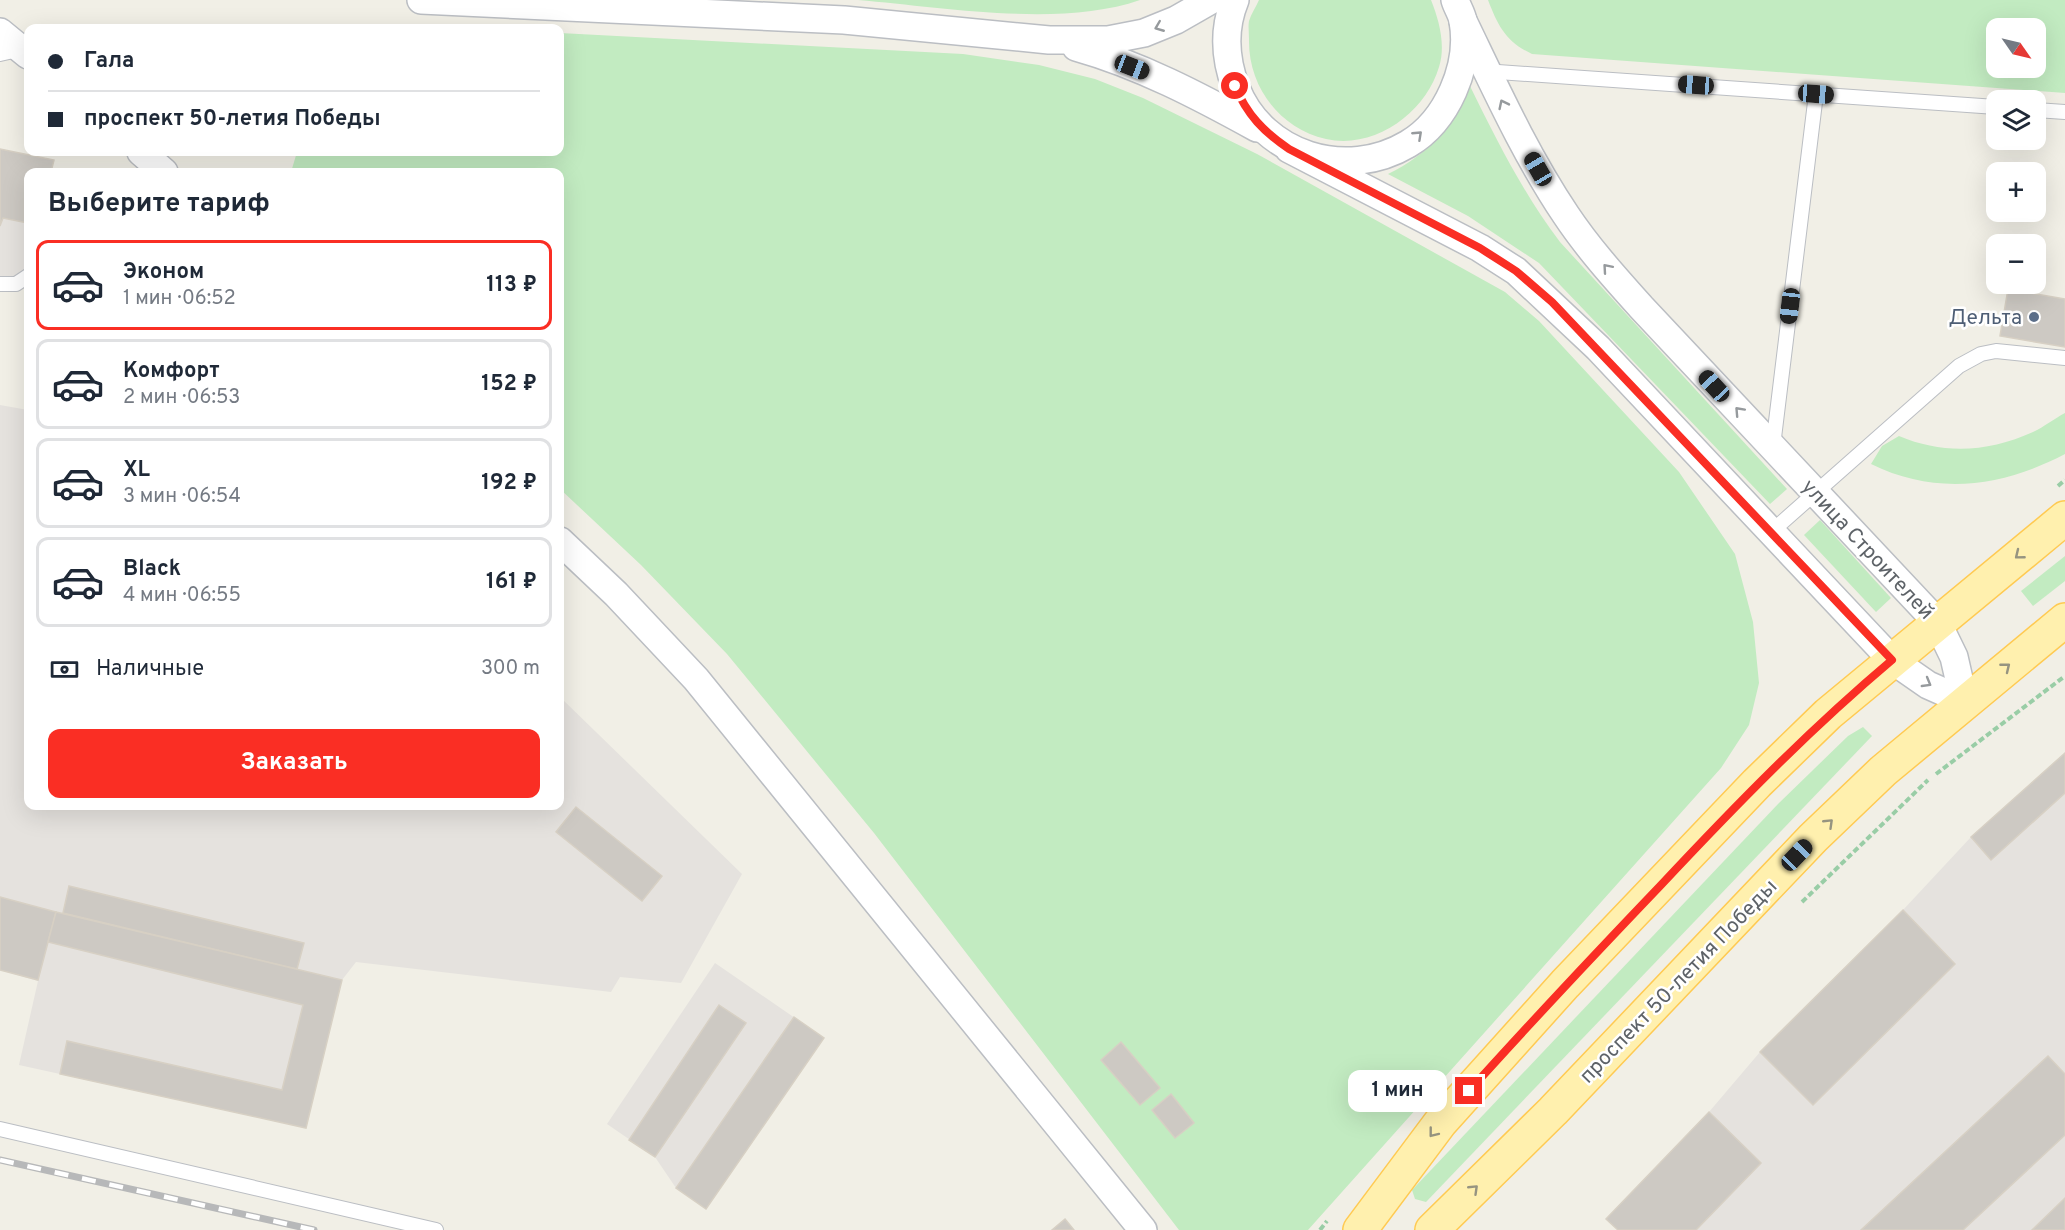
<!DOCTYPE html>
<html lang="ru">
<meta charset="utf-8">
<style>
body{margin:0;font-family:Overpass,sans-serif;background:#f2f2f3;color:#1f2937;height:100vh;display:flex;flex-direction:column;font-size:22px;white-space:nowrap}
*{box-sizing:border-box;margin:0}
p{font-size:20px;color:#747a83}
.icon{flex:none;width:33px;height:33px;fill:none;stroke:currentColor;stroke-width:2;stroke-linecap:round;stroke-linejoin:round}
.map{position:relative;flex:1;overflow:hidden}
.panel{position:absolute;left:24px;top:168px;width:540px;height:642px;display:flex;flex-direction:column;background:#fff;border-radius:12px;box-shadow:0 6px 24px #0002}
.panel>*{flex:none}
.banner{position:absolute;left:24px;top:24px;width:540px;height:132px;border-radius:12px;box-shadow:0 6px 24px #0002;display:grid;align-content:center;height:132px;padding:0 24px;background:#fff}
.needle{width:39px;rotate:124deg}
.controls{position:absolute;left:1986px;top:18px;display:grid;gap:12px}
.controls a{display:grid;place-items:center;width:60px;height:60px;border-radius:12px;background:#fff;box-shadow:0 6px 24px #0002;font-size:30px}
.end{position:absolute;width:27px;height:27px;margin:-14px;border:8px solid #fa2e24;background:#fff;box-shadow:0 0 0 3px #fff}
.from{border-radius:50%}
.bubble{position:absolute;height:42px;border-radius:12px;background:#fff;box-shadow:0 6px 24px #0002;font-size:20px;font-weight:700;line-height:42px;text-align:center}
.car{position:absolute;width:18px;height:36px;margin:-18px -9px;border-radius:8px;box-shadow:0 0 4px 2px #0007;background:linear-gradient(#222 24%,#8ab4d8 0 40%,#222 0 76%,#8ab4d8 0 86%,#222 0)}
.banner b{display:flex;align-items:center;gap:21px;height:57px;font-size:22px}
.banner b+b{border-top:2px solid #e0e1e3}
.banner i{width:15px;height:15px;background:#1f2937}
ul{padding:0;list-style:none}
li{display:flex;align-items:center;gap:18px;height:90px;margin:0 12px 9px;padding:0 12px;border:3px solid #e0e1e3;border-radius:12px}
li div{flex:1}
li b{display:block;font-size:22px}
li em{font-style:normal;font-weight:700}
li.selected{border-color:#fa2e24}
li>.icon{width:54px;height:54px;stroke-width:1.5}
h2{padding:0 24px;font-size:27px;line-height:72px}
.pay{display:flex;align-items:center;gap:15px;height:66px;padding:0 24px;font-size:22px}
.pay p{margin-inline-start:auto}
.action{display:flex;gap:12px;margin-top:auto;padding:12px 24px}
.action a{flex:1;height:69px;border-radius:12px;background:#fa2e24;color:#fff;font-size:24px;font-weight:700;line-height:69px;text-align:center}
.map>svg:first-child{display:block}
.industrial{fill:#e5e2de}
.green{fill:#c2ebc1;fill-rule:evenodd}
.building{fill:#cdc9c3;stroke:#d7d0c4;stroke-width:1.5}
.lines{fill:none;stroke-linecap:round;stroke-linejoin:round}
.service-casing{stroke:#bbbec3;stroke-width:16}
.minor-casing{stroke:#bbbec3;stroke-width:30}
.primary-casing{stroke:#ffca52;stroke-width:36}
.path{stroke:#99cda6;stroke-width:4;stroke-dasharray:6 3;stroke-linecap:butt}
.service{stroke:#fff;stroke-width:14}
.minor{stroke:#fff;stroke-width:27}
.primary{stroke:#fff0ae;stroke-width:33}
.rail-casing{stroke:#b7b8b9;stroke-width:7}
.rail{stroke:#fff;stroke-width:4.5;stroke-dasharray:14;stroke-linecap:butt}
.oneway{stroke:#969a9d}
.oneway2{stroke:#969480}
.route{stroke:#fa2e24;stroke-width:8}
.service-dot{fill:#5c6f8a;stroke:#fff;stroke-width:2}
.labels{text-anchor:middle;stroke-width:5;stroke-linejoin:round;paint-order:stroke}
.service-label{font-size:21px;fill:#4e5e75;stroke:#fff;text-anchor:end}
.street-label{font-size:21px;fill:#5e6368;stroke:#fff}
</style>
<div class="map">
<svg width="2065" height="1230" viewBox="0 0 2065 1230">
<rect width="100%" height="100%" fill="#f1efe6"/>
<!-- industrial -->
<g class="industrial">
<polygon points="0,149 54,160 51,172 28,172 28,267 25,283 0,283"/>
<polygon points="0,405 28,410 28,806 560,806 560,697 742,874 681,983 620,977 611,992 356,962 342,980 306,1128 19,1065 38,981 0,970"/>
<polygon points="2065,753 2065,1230 1618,1230 1606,1219 1709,1112 1760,1052 1903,910 1971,837"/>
<polygon points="715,963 824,1038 706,1209 676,1188 655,1157 607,1124"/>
</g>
<!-- green -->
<g class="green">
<path d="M858,0H1140C1060,28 942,7 858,0Z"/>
<path d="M1259,0H1431C1439,20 1446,45 1439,67C1426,112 1375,150 1326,139C1279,128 1248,86 1249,39C1249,33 1248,26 1249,21C1251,14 1256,7 1259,0Z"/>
<path d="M1488,0H2065V93L1532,54C1506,42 1498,26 1488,0ZM1996,28H2036V68H1996Z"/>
<polygon points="560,33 963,54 1039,65 1095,79 1143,98 1257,154 1505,292 1539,321 1679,472 1735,554 1753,622 1759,683 1749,725 1721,768 1308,1230 1179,1230 874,833 727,654 641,565 560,489 560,172 291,172 297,152 560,152"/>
<path d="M1470,86C1497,141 1523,193 1560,242L1787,489L1770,504L1539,263L1468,216L1388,174C1429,154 1452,127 1470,86Z"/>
<path d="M2065,413V454C2002,487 1936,496 1871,464L1882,446L1899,436C1944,455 1989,452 2033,432C2044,427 2055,418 2065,413Z"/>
<polygon points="1820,520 1891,598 1876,612 1804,535"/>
<polygon points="2065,556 2065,581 2033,606 2021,591"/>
<polygon points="1863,727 1872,736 1426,1202 1415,1199 1412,1190 1778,804 1848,736"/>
</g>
<!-- building -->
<g class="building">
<polygon points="0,149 54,160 51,172 28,172 28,223 3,218 0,226"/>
<polygon points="2008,289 2065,299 2065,347 2000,336"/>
<polygon points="2065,753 2065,793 1991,860 1971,837"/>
<polygon points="576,807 662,876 642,901 556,832"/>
<polygon points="69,886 304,943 297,969 63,913"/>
<polygon points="0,897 56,912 38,980 0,970"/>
<polygon points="1903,910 1955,964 1813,1105 1760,1052"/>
<polygon points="56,912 342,980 306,1128 60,1074 67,1041 282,1090 303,1005 48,942"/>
<polygon points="719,1005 746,1023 655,1157 629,1140"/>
<polygon points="794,1017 824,1038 706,1209 676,1188"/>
<polygon points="1121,1042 1160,1088 1140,1105 1101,1060"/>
<polygon points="2048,1056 2065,1074 2065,1135 1963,1230 1861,1230"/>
<polygon points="1171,1094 1194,1123 1175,1138 1152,1110"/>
<polygon points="1709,1112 1761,1163 1696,1230 1618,1230 1606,1219"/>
<polygon points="2065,1198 2065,1230 2032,1230"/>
<polygon points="1065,1219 1074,1230 1052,1230"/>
</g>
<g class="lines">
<!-- service casing -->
<g class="service-casing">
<g id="service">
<polyline points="0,54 22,49"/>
<polyline points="1484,71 1996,107"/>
<polyline points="2036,110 2065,112"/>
<polyline points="0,284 16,284 28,276"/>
<polyline points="1773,446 1816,94"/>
<polyline points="1771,532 1959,366 1981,354 1996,351 2065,358"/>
<polyline points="0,1129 436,1230"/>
</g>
</g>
<!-- minor casing -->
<g class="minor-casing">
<g id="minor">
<polyline points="421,0 844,20 1049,40 1108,40 1144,33 1176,20 1211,0"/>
<path d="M1235,0C1223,29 1225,59 1236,88C1263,156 1346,181 1408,144C1447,121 1471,66 1463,21C1462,14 1457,7 1455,0"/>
<path d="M1463,21C1495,87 1525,154 1566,215C1588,248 1615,278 1641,307L1937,622L1954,657L1964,701"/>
<polyline points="0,32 28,55"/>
<path d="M1076,47C1140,65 1199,96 1257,128"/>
<polyline points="1289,149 1480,248 1516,271 1598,348 1892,660 1928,685 1964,701"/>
<polyline points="141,152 164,172"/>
<polyline points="560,541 616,594 696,679 1143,1230"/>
</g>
</g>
<!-- primary casing -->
<g class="primary-casing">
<g id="primary">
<polyline points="1360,1230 1440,1123 1565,984 1757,783 1828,714 2065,518"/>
<polyline points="1432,1230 1553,1111 1813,838 1883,771 2065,620"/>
</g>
</g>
<!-- path -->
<g class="path">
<polyline points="2058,486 2065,480"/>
<polyline points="1936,774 2065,676"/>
<polyline points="1802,902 1928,780"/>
<polyline points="1320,1230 1327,1221"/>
</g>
<!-- service -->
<use href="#service" class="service"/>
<!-- minor -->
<use href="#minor" class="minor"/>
<!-- primary -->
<use href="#primary" class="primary"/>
<!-- rail casing -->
<g class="rail-casing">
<polyline id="rail" points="0,1160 314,1230"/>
</g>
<!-- rail -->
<use href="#rail" class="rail"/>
</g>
<!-- one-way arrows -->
<defs><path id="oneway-chevron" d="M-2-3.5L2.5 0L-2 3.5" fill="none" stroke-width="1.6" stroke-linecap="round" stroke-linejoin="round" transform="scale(1.5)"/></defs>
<g class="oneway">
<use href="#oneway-chevron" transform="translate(1159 27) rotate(158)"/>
<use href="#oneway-chevron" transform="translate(1503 104) rotate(-116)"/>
<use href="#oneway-chevron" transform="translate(1418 135) rotate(-43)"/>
<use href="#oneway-chevron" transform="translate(1607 268) rotate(-131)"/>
<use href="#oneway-chevron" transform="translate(1739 411) rotate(-133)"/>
<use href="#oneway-chevron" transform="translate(1927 683) rotate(30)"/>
</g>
<g class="oneway2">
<use href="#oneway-chevron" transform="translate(2019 555) rotate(141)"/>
<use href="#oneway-chevron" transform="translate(2006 667) rotate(-39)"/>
<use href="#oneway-chevron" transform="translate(1829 823) rotate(-44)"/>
<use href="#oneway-chevron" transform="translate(1433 1133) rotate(128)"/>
<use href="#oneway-chevron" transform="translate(1474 1189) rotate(-44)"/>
</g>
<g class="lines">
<!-- route -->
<path class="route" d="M1235,86C1247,115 1264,132 1289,149L1480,248L1516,271L1552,302L1892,660C1809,730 1735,806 1661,885C1596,953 1532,1021 1469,1091"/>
</g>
<!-- markers -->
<circle class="service-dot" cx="2034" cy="317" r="6"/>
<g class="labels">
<!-- service labels -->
<g class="service-label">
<text x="2022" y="324">Дельта</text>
</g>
<!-- street labels -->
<g class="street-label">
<text transform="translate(1868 549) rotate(47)" y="7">улица Строителей</text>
<text transform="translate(1678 981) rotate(-46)" y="7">проспект 50-летия Победы</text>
</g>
</g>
</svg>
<div class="controls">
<a><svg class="needle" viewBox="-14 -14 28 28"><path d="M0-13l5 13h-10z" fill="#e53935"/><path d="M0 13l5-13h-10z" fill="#747a83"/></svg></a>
<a><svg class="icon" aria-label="layers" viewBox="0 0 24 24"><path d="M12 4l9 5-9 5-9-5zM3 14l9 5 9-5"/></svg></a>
<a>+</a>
<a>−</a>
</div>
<i class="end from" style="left:1235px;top:86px"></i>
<i class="end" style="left:1469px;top:1091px"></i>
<div class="bubble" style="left:1348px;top:1070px;width:99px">1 мин</div>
<i class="car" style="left:1132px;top:67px;rotate:111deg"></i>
<i class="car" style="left:1696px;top:85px;rotate:274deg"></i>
<i class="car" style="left:1816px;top:94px;rotate:94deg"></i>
<i class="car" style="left:1538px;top:169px;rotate:330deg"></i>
<i class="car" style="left:1790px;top:306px;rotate:187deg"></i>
<i class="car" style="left:1714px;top:386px;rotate:317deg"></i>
<i class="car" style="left:1797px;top:855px;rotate:44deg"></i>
<div class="banner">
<b><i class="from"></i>Гала</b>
<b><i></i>проспект 50-летия Победы</b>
</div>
<section class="panel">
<h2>Выберите тариф</h2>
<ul>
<li class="selected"><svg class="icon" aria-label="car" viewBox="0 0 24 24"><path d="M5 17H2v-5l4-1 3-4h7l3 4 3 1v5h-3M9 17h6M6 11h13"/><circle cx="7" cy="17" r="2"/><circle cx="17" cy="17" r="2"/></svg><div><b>Эконом</b><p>1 мин · 06:52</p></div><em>113 ₽</em></li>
<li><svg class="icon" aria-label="car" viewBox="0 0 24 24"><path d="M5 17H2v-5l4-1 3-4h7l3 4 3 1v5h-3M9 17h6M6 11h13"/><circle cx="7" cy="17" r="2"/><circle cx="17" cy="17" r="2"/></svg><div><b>Комфорт</b><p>2 мин · 06:53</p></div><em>152 ₽</em></li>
<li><svg class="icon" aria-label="car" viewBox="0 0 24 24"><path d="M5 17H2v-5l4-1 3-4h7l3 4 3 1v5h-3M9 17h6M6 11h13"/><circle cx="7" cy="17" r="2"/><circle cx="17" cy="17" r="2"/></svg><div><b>XL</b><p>3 мин · 06:54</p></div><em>192 ₽</em></li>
<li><svg class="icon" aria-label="car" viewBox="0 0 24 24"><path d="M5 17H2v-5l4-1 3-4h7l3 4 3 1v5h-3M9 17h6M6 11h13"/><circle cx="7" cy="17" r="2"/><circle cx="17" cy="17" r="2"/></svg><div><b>Black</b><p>4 мин · 06:55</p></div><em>161 ₽</em></li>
</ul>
<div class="pay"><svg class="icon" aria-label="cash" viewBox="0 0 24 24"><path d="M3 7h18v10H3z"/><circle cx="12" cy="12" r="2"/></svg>Наличные<p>300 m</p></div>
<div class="action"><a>Заказать</a></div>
</section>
</div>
